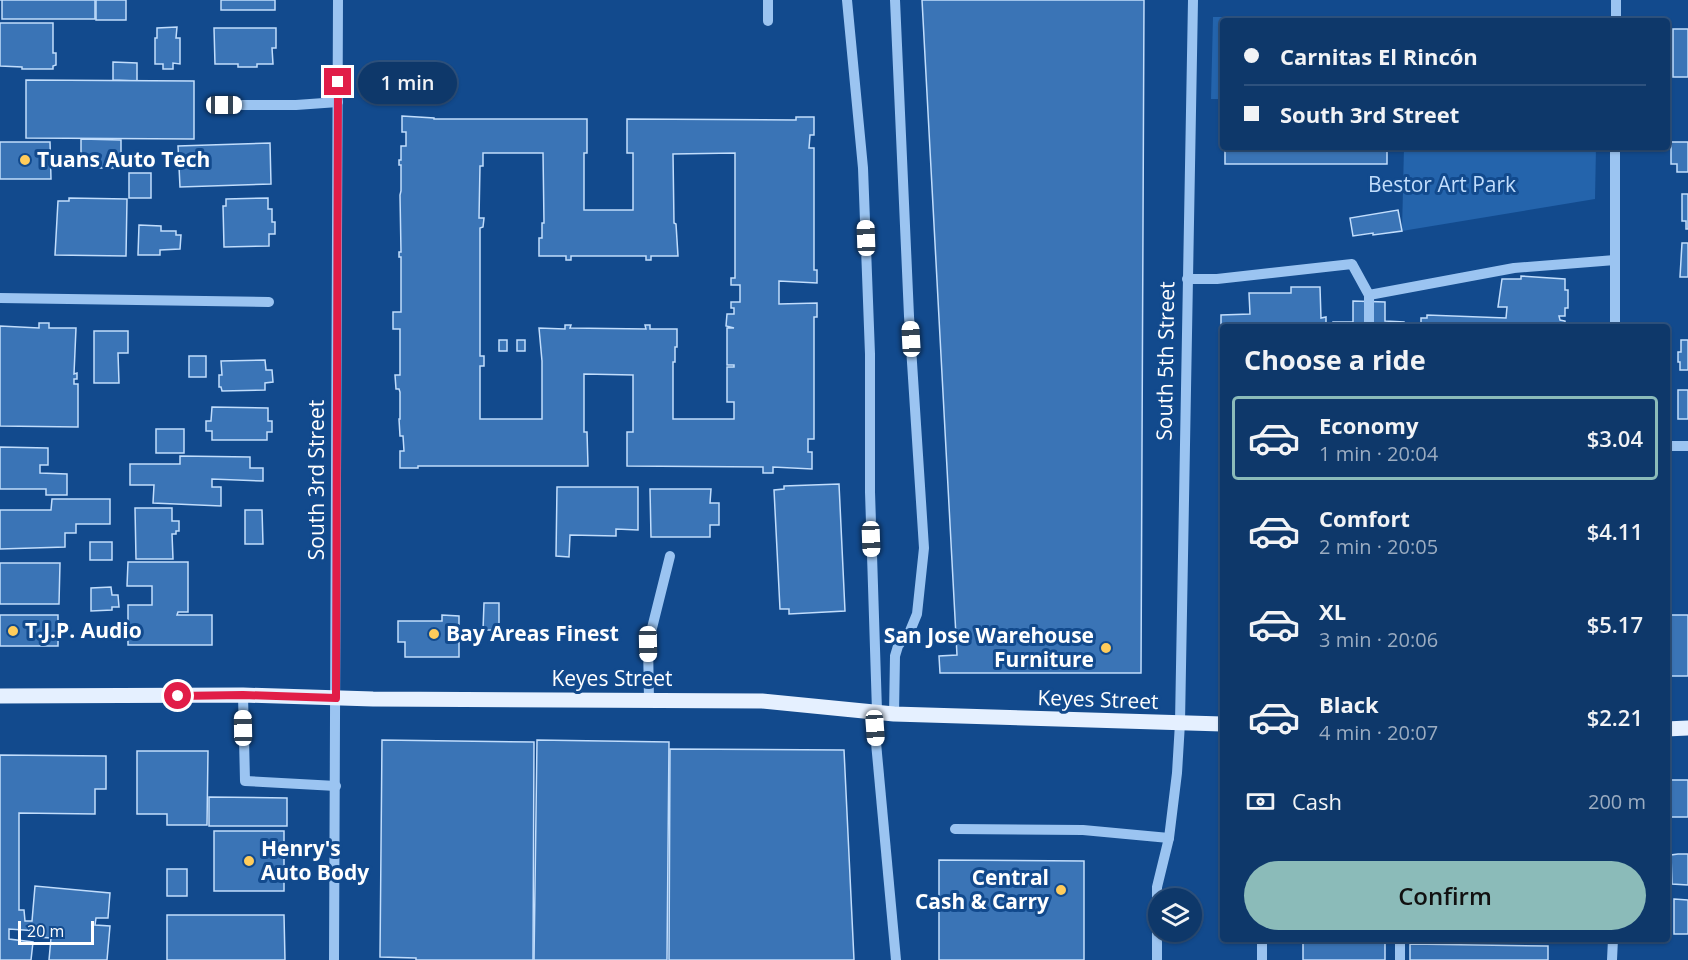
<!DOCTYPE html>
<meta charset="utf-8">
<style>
body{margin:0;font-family:"Open Sans",sans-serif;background:#173f70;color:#f1f3f6;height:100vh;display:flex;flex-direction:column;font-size:22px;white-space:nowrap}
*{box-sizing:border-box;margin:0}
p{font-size:20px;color:#9bacc1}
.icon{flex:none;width:33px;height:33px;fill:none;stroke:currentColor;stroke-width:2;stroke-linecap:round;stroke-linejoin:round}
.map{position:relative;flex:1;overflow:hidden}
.side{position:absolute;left:1220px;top:324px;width:450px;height:618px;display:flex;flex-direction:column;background:#0e386a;border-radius:6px;box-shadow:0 2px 4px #0004,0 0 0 2px #2e527e}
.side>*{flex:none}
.hud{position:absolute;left:1220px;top:18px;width:450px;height:132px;border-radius:6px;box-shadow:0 2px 4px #0004,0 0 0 2px #2e527e;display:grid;align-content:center;height:132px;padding:0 24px;background:#0e386a}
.buttons{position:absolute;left:1148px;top:888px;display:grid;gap:12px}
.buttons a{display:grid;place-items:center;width:54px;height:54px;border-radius:50%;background:#0e386a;box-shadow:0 2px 4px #0004,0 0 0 2px #2e527e;font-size:30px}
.scale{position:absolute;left:18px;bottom:15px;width:76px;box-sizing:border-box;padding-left:6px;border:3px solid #fff;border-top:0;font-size:16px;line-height:21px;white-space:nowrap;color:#fff;-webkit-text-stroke:4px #124a8d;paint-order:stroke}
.end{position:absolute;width:27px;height:27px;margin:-14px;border:8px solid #e11d48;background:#fff;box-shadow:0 0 0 3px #fff}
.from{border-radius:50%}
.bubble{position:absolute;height:42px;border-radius:21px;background:#0e386a;box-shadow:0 2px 4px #0004,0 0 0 2px #2e527e;font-size:20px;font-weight:600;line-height:42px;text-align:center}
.car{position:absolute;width:18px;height:36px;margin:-18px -9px;border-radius:8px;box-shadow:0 0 4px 2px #0007;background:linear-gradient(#fff 24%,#345 0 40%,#fff 0 76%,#345 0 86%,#fff 0)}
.hud b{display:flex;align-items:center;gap:21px;height:57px;font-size:22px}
.hud b+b{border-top:2px solid #2e527e}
.hud i{width:15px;height:15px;background:#f1f3f6}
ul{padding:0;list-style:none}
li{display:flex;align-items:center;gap:18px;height:84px;margin:0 12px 9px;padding:0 12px;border:3px solid transparent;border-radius:6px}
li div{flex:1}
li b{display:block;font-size:22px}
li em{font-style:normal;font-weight:600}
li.selected{border-color:#8bbbb9}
li>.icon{width:54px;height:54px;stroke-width:1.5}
h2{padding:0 24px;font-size:27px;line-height:72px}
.pay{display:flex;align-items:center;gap:15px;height:66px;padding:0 24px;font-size:22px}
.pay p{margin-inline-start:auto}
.cta{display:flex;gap:12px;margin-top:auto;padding:12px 24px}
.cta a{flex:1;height:69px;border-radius:36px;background:#8bbbb9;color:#111;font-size:24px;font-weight:600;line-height:69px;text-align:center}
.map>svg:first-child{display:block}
.green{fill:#2464ac}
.building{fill:#3a74b6;stroke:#c1ddfc;stroke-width:1.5;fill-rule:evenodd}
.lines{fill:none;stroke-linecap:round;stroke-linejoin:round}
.minor{stroke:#9bc4f1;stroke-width:10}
.major{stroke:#e5f0ff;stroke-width:15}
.route{stroke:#e11d48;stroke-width:8}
.poi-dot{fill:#ffcc5b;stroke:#124a8d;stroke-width:2}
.labels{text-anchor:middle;stroke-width:6;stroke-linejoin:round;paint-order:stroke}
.poi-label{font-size:21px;font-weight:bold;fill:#fff;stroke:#124a8d;text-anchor:start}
.park-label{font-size:21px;fill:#c1ddfc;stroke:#124a8d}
.street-label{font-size:21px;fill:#fff;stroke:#124a8d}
</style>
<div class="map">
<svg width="1688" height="960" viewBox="0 0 1688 960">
<rect width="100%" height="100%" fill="#124a8d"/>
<!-- green -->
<g class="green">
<polygon points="1213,17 1596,18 1596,21 1222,21 1222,99 1211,99"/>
<polygon points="1404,147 1596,147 1595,199 1402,231"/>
</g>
<!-- building -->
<g class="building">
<polygon points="0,0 95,0 95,19 2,19 2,0"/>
<rect x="96" y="0" width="30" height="20"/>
<rect x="221" y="0" width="54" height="10"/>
<polygon points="922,0 1144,0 1141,673 940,673 939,656 957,655"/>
<polygon points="0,23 53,23 53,53 56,53 56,65 53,66 53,69 22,69 22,67 0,66"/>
<polygon points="177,27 176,38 180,38 180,64 173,63 173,69 163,69 163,64 155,64 155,38 157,38 157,28"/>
<polygon points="214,28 276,28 276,48 272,48 273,64 257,64 257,67 238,67 238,64 215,64"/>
<rect x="1673" y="29" width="15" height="48"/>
<polygon points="113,62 137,63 137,81 113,80"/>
<polygon points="26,80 194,81 194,139 26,138"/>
<path d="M402,116L434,118V119H587V153H584V210H633V153H627V119L796,120V117H814V135H810L809,148H814V270H817V283L779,281V304L817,303V317H814V439H808V452H812V469L773,467V473H763V467L627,466V432H633V375L584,374V432H587L588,466H418V468H400V451H404L403,436H400L399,419H400V392L399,389H396L395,375H400V329H393V312H401V257H399V252H401L400,195L401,191V165H399V160H401V146H406V132H402ZM483,153H543L544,223H542V238H539V256H566V260H571V256H646V260H651V256H678L676,224L674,223L673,154L735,153V278H731V285H740V302H731V308H734V314H727L726,326L734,328H727V365H734V367H727V402H734V419H673V362H675V347H677V329H650V325H645L646,329L570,328L571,325H565V329L539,328L542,361V419H480V366H484V356H480V228L483,227L484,218H479L480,166H483Z"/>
<polygon points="81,139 121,140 121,168 81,168"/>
<polygon points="0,142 50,142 51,179 0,179"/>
<polygon points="1671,142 1688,142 1688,172 1677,172 1677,164 1671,164"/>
<polygon points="270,143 271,184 180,187 178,146"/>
<rect x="1225" y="147" width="162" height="17"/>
<rect x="129" y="173" width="22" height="25"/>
<polygon points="1682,194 1688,194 1688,229 1686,229 1686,221 1682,221"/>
<polygon points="69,198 127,199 126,256 55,255 58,201 69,201"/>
<polygon points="268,198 268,209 272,209 272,222 275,222 275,234 269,234 269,246 224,247 223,206 226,206 226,199"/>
<polygon points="1398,210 1402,231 1373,235 1373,233 1353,236 1350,218"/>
<polygon points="139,225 161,226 161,231 176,231 176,235 181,235 180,249 160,250 160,255 138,255"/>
<polygon points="1682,243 1688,243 1688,277 1680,277"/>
<polygon points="1521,276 1565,279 1565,290 1568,290 1568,308 1565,308 1565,316 1559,316 1560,320 1565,321 1565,327 1421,327 1421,318 1427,318 1427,315 1506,318 1507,307 1498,307 1502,279 1521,279"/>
<polygon points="1291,287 1320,287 1321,318 1326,317 1326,327 1222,327 1221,479 1221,315 1250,314 1249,293 1291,293"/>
<polygon points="1353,301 1385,302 1385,321 1404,322 1404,327 1328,327 1328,324 1333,324 1333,322 1353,322"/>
<polygon points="39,323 49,323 49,328 76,328 74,374 77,373 77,379 74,379 74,384 78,384 78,427 0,426 0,326 39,328"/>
<polygon points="94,331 128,331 128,353 118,353 119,383 94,383"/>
<rect x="499" y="340" width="8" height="11"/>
<rect x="517" y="340" width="8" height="11"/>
<polygon points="1681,340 1688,340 1688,370 1680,370 1680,362 1678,362 1678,352 1681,352"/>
<rect x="189" y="356" width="17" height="21"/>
<polygon points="265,360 266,370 272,370 273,382 265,383 265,390 222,391 221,387 219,387 219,375 222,375 221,361"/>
<rect x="1678" y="390" width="10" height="29"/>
<polygon points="212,407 268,408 268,421 272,421 272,432 267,432 267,440 212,440 212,431 206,431 206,421 211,421"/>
<rect x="156" y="429" width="28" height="24"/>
<polygon points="0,447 48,448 48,465 40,465 40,473 67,474 67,495 46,495 46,489 0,489"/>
<polygon points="180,456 250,457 250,468 263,468 263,481 212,479 212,487 221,487 221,506 153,503 154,485 130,485 130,464 180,464"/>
<polygon points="839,484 845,611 789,614 789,609 780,609 774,490 784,489 784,486"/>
<polygon points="557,487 638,487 638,530 616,529 616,536 570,535 569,557 556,556"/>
<polygon points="650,489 711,489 710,503 719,503 719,525 710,525 710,537 651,537"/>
<polygon points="52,499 110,499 110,524 76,524 76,533 65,533 65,547 0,549 0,510 51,510"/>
<polygon points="135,508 172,508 172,521 179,521 179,531 176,531 176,534 172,534 173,559 136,559"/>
<polygon points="245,510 262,510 263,544 245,544"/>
<polygon points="1219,510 1222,510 1222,586 1220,586"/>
<rect x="90" y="542" width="22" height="18"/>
<polygon points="128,562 188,562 188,612 178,612 177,615 212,615 212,645 128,645 128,605 152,605 152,586 127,586"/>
<polygon points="0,563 60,563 59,604 0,604"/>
<polygon points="111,587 112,595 118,595 119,607 112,607 112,610 91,611 91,588"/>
<polygon points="1221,598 1222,598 1222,676"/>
<polygon points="484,603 499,603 499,630 483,630"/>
<rect x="0" y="615" width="58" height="31"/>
<polygon points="442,615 459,616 459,657 405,657 405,642 398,642 398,621 442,621"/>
<rect x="1669" y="615" width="19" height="61"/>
<polygon points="382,740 534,742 533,960 416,960 416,958 380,957"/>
<polygon points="537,740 669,742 667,960 534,960"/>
<polygon points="670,749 844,750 854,960 669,960"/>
<polygon points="137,751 208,751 207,825 167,825 167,814 137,814"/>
<polygon points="0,755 106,756 106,789 95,789 95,814 19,813 19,910 24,910 25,921 32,921 35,886 110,893 108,918 96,918 95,925 110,926 107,960 49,960 51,938 37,937 38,931 9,929 9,939 33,942 31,960 0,960"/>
<rect x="1666" y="780" width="22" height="37"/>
<polygon points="209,797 287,798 287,826 209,826"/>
<rect x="214" y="831" width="70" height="60"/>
<polygon points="1678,854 1688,854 1688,885 1672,884 1671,855"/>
<polygon points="939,860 1084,861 1084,960 939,960"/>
<rect x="167" y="869" width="20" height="27"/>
<polygon points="1674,899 1688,900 1688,934 1674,934"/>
<polygon points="167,915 284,915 285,960 167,960"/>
<rect x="1303" y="939" width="82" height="21"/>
<polygon points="1408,939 1434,939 1434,944 1408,943"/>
<polygon points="1410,944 1548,946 1548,960 1410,960"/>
</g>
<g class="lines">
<!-- minor -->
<g class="minor">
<polyline points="768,0 768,21"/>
<polyline points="847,0 863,168 870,354 870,492 877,711"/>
<polyline points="1616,21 1616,0"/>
<polyline points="224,105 296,105 338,102"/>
<polyline points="1187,279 1217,279 1352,264 1369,295 1514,268 1615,260"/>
<polyline points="0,298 269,302"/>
<polyline points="1369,327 1369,295"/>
<polyline points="1615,327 1615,147"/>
<polyline points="1666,446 1688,446"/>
<polyline points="243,695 245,781 336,786"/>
<polyline points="649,700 648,644 670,556"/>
<polyline points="873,710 896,960"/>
<polyline points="894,714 895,656 898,646 910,631 917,614 924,548 909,316 895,0"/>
<polyline points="955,829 1083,830 1169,838"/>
<polyline points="1262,939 1262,960"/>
<polyline points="334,960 338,0"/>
<polyline points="1157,960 1157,887 1169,838 1177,773 1180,723 1193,0"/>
<polyline points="1400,960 1400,939"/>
<polyline points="1612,960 1613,939"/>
</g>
<!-- major -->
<g class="major">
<polyline points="0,696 243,695 373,699 762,701 894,714 1222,724"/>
<polyline points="1666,729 1688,728"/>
</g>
</g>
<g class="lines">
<!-- route -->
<polyline class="route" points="178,696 243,695 336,698 338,82"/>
</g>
<!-- markers -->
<g class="poi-dot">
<circle cx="25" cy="160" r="6"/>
<circle cx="13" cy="631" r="6"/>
<circle cx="434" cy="634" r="6"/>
<circle cx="1106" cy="648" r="6"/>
<circle cx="249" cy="861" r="6"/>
<circle cx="1061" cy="890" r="6"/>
</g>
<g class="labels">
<!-- poi labels -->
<g class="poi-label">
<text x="37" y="167">Tuans Auto Tech</text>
<text x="25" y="638">T.J.P. Audio</text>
<text x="446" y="641">Bay Areas Finest</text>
<text x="1094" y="643" text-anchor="end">San Jose Warehouse<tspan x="1094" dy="24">Furniture</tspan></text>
<text x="261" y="856">Henry's<tspan x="261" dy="24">Auto Body</tspan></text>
<text x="1049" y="885" text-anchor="end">Central<tspan x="1049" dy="24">Cash &amp; Carry</tspan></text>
</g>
<!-- park labels -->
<g class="park-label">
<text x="1442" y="192">Bestor Art Park</text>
</g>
<!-- street labels -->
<g class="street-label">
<text transform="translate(1166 361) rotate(-89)" y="7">South 5th Street</text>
<text transform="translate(317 480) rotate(-90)" y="7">South 3rd Street</text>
<text x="612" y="686">Keyes Street</text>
<text transform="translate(1098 700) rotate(2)" y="7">Keyes Street</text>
</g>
</g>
</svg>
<div class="buttons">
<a><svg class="icon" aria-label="layers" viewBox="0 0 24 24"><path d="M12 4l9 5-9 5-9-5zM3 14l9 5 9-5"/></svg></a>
</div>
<div class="scale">20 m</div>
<i class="end from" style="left:178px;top:696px"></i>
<i class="end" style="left:338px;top:82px"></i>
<div class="bubble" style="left:358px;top:62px;width:99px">1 min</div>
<i class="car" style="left:224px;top:105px;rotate:90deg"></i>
<i class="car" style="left:866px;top:238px;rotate:358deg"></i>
<i class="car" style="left:911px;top:339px;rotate:357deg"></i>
<i class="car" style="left:871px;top:539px;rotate:178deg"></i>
<i class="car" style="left:648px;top:644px;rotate:179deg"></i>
<i class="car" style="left:243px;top:728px;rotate:359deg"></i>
<i class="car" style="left:875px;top:728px;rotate:176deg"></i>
<div class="hud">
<b><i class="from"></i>Carnitas El Rincón</b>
<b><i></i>South 3rd Street</b>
</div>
<section class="side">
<h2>Choose a ride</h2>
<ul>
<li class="selected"><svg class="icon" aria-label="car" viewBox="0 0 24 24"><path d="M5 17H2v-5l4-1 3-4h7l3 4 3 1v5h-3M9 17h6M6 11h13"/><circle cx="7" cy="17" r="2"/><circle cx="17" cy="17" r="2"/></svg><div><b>Economy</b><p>1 min · 20:04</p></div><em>$3.04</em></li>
<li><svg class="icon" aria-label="car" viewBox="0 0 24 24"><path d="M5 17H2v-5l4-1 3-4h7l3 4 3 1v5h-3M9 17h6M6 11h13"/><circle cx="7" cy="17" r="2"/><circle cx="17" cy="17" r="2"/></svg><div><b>Comfort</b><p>2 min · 20:05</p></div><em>$4.11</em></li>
<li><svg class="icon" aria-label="car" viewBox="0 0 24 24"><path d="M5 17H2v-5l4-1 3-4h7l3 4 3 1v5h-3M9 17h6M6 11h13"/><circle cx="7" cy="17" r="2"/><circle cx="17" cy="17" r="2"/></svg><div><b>XL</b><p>3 min · 20:06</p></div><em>$5.17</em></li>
<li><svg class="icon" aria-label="car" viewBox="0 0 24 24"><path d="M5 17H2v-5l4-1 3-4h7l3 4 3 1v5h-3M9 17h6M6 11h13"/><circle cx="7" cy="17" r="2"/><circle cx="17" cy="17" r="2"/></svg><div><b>Black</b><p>4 min · 20:07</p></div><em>$2.21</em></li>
</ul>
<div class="pay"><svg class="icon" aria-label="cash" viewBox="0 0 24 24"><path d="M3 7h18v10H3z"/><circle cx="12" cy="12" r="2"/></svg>Cash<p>200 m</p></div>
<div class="cta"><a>Confirm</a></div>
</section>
</div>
